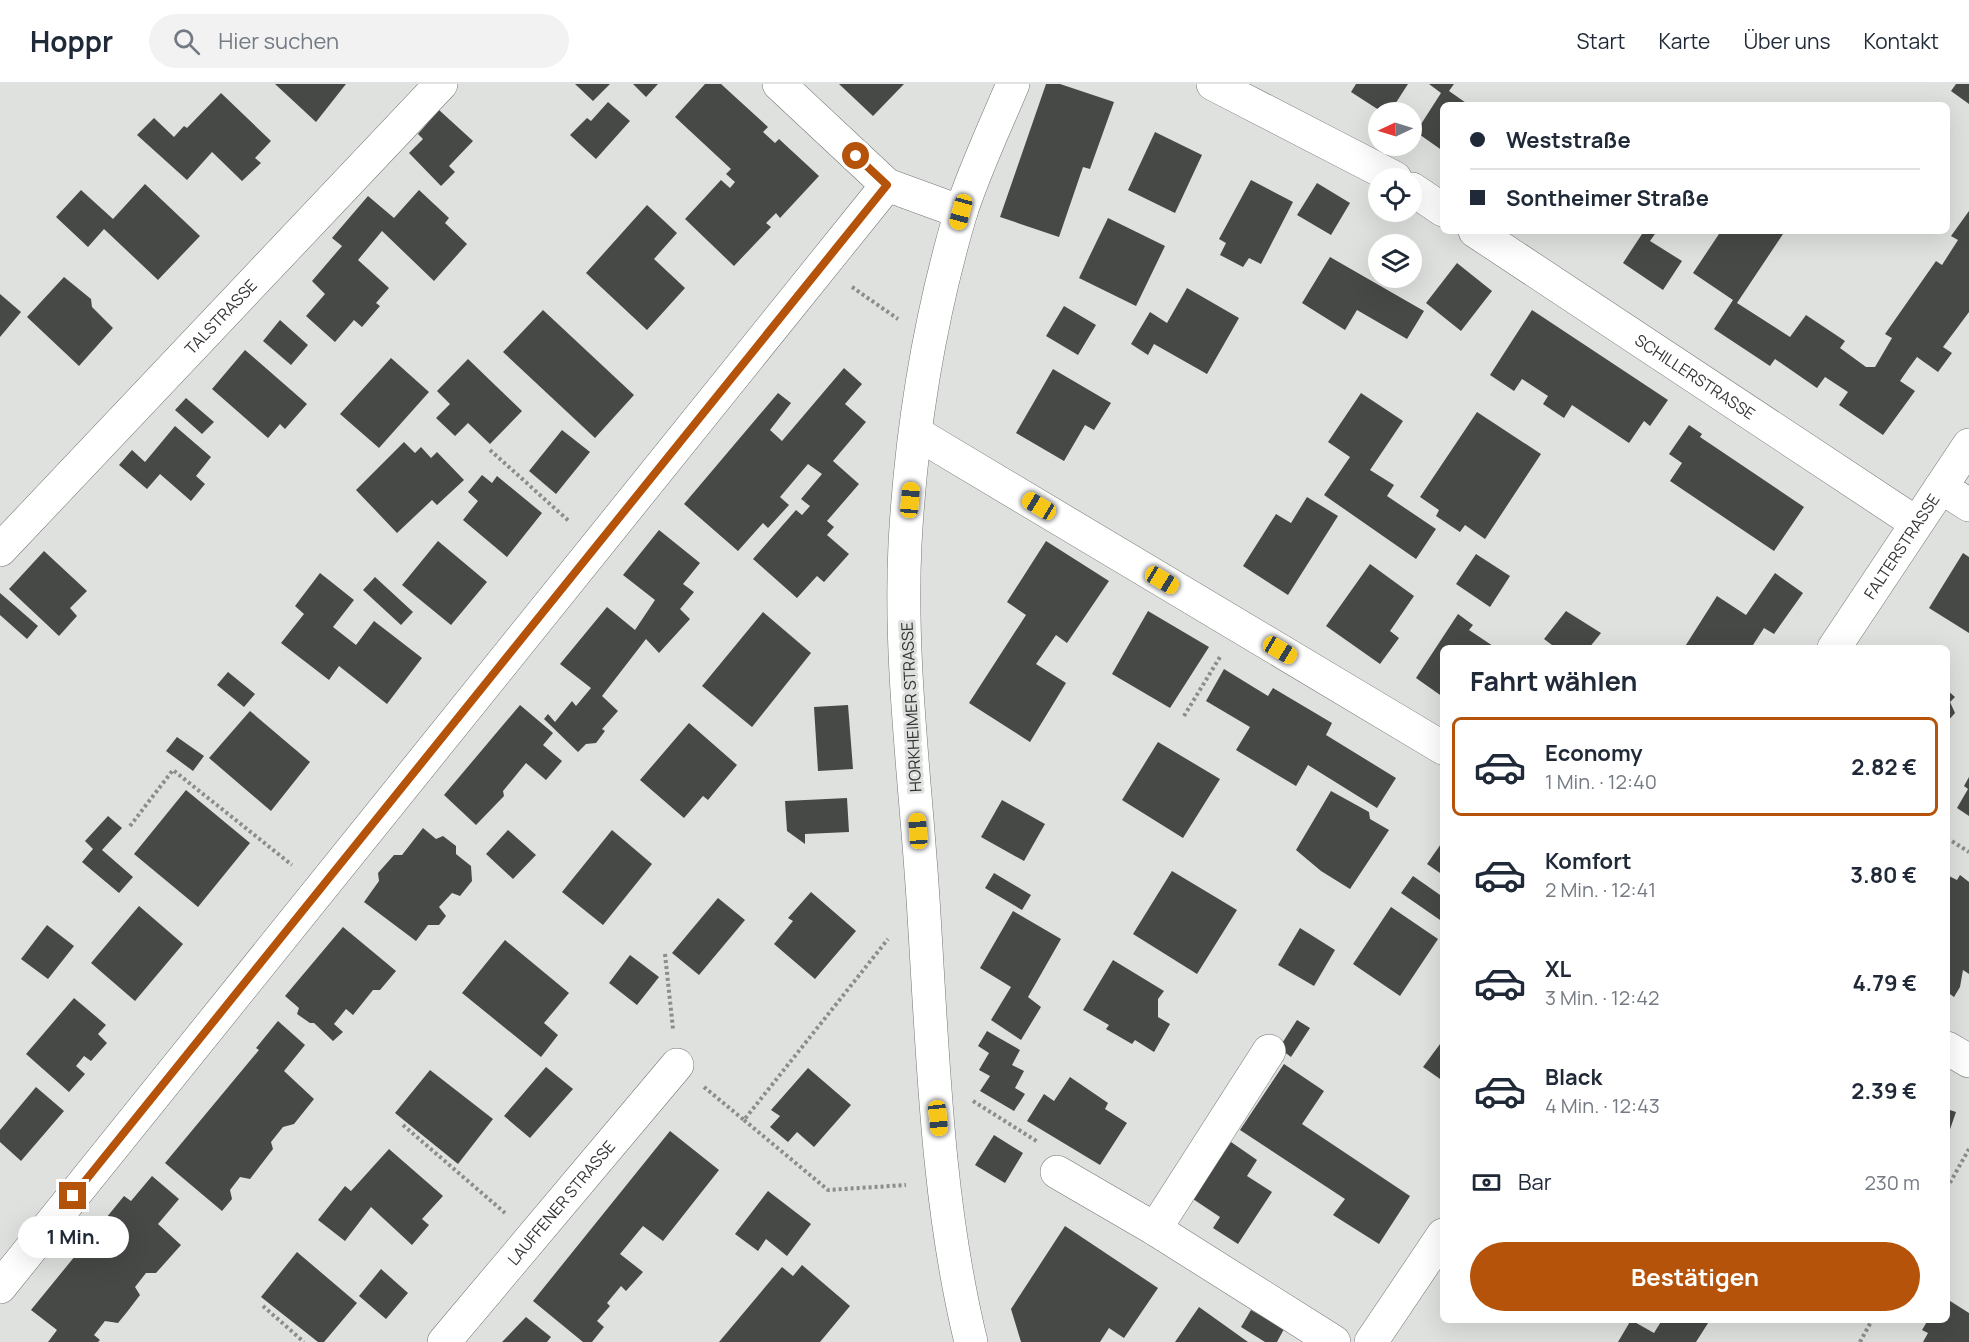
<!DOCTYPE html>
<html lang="de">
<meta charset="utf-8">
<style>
body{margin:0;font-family:Manrope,sans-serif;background:#f2f2f3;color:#1f2937;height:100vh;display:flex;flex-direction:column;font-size:22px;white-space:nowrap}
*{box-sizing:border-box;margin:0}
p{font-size:20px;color:#747a83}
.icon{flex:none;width:33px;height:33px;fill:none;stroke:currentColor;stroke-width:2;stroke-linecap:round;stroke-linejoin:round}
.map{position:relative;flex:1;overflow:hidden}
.details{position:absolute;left:1440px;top:561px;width:510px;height:678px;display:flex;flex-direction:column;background:#fff;border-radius:9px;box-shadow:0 6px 24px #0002}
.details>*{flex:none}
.top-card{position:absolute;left:1440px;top:18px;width:510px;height:132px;border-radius:9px;box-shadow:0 6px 24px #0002;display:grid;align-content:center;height:132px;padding:0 30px;background:#fff}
.needle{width:39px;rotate:266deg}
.fabs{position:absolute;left:1368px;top:18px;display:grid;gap:12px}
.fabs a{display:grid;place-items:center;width:54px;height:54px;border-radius:50%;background:#fff;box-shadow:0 6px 24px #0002;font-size:30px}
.end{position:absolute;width:27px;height:27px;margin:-14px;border:8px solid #b45309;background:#fff;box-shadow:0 0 0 3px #fff}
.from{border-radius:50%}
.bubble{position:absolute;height:42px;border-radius:21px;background:#fff;box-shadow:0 6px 24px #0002;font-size:20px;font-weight:700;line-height:42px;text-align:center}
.car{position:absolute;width:18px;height:36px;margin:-18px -9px;border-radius:8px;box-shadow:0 0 4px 2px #0007;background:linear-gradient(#f5c518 24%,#345 0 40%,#f5c518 0 76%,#345 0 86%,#f5c518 0)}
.top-card b{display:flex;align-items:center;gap:21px;height:57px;font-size:22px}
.top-card b+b{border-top:2px solid #e0e1e3}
.top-card i{width:15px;height:15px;background:#1f2937}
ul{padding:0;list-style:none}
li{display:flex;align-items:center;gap:18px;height:99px;margin:0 12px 9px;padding:0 18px;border:3px solid transparent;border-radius:9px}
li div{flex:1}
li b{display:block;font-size:22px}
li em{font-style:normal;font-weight:700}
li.active{border-color:#b45309}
li>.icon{width:54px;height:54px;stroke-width:1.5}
h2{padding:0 30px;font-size:27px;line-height:72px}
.pay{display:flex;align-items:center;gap:15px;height:66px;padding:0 30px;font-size:22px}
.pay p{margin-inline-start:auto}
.primary-button{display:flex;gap:12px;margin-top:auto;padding:12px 30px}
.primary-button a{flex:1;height:69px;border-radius:36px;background:#b45309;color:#fff;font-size:24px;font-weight:700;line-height:69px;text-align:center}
header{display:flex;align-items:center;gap:36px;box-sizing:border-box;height:84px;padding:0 30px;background:#fff;border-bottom:2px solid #e0e1e3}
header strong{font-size:28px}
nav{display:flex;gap:33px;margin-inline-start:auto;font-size:21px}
.search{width:420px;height:54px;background:#f2f2f3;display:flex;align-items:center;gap:15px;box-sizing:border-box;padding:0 21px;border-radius:33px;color:#747a83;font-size:22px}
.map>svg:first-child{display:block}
.building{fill:#474947}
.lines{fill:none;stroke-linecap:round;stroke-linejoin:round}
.minor-casing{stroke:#747674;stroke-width:34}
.major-casing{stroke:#747674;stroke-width:34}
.path{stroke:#8b8d8b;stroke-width:4;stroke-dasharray:3 3;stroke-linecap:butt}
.minor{stroke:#fff;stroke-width:33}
.major{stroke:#fff;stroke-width:33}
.route{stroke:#b45309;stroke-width:8}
.labels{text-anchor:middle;stroke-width:6;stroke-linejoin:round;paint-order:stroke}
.street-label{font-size:16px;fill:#333433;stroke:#dee1de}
</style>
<header>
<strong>Hoppr</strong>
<div class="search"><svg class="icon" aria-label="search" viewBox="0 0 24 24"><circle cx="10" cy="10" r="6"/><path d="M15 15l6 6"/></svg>Hier suchen</div>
<nav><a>Start</a><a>Karte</a><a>Über uns</a><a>Kontakt</a></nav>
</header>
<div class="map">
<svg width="1969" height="1258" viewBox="0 0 1969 1258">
<rect width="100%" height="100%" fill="#dee1de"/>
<!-- building -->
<g class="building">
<polygon points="275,0 346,0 316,38"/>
<polygon points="575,0 610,0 593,17"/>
<polygon points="633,0 658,0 646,13"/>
<polygon points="705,0 721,0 768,43 763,48 775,59 779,55 819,92 780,134 776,129 766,139 771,143 734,182 685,135 721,96 730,104 735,98 726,90 731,85 675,33"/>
<polygon points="839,0 904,0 873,32"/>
<polygon points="1046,0 1060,0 1114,18 1090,85 1083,83 1059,153 1000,133"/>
<polygon points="1356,0 1408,0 1390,28 1382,28 1351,8"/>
<polygon points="1429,0 1454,0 1449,7 1469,21 1443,21 1443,67 1416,48 1441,9"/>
<polygon points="1956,0 1969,0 1969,20 1951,7"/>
<polygon points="221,9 271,57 255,74 261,79 242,97 212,68 187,96 137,51 154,34 174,53 184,42 187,44"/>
<polygon points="608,18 630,37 596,75 570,51 587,34 591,37"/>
<polygon points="439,26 473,57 449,82 455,88 441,102 409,69 423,55 418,50"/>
<polygon points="1155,48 1202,71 1175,129 1128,106"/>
<polygon points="1251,96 1293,118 1261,180 1249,174 1243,183 1220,171 1226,159 1219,155"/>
<polygon points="1317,99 1350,119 1331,151 1297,131"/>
<polygon points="145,100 200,152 158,196 104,145 88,163 56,133 81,106 113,135"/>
<polygon points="419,106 449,134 445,139 467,160 434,197 382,147 358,176 389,204 376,219 380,222 362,243 354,236 335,258 306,232 325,210 312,197 342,162 332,154 368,112 394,134"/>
<polygon points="647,121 677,149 654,175 685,204 647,246 586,189"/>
<polygon points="1969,127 1969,228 1943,263 1952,269 1938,288 1917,273 1909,284 1900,297 1915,307 1883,351 1839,321 1848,308 1825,293 1817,304 1775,275 1770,282 1714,245 1733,216 1693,189 1721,147 1785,147 1737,219 1790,253 1806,231 1845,257 1840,264 1866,283 1875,283 1892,254 1885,250 1936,177 1942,181 1958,156 1951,152"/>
<polygon points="1108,134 1165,162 1136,222 1079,194"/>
<polygon points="1636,147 1657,147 1650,157 1682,177 1663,206 1623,179 1642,150"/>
<polygon points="1330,173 1424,227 1407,255 1357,226 1345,246 1302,219"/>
<polygon points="1457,179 1492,207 1461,247 1426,219"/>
<polygon points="64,193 91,215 92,223 113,244 79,282 27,233"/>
<polygon points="1187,204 1239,234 1207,290 1154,260 1148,271 1131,260 1150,228 1167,239"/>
<polygon points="0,210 21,228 0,253"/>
<polygon points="1064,222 1096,241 1078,271 1046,252"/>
<polygon points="543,226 634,311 595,354 503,268"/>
<polygon points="1532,226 1668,316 1650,342 1644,337 1629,359 1572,321 1564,334 1543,320 1548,312 1522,295 1514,307 1490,291"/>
<polygon points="280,236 308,261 291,281 263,257"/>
<polygon points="245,266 307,320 285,345 280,340 268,354 212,305"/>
<polygon points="391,274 429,308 379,364 340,330"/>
<polygon points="468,275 522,327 490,360 468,339 455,352 436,334 450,320 437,307"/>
<polygon points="844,284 862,300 845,320 866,338 833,377 859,400 827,437 834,443 827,451 849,470 824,498 817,492 797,514 753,475 796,426 802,431 810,422 801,415 822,390 808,380 780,413 789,421 768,444 763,439 738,467 684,420 778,309 791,319 770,346 782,357"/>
<polygon points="1053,285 1111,319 1094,346 1085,341 1064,377 1016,349"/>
<polygon points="1361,309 1403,337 1370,386 1394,401 1387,412 1436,445 1416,475 1324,411 1350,373 1328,358"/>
<polygon points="186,314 214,338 202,350 175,326"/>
<polygon points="1477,328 1541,370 1485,455 1465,441 1460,448 1436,432 1439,426 1420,413"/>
<polygon points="1689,341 1702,350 1700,353 1804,423 1774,467 1670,397 1682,379 1669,370"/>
<polygon points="175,342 211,373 196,392 205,400 191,417 160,390 147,405 119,381 132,366 145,378"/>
<polygon points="562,346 590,368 556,410 529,387"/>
<polygon points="404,358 415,369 421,363 431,374 437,368 464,396 437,421 432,416 397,449 356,406"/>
<polygon points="482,391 492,399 497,392 542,429 507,473 463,436 478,417 468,408"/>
<polygon points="1307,413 1338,432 1288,511 1243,482 1276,430 1291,439"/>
<polygon points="659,446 700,479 683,500 694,508 680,525 690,535 659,569 646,555 602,612 618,627 602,645 605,647 596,659 586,660 578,668 544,635 548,630 555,638 572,617 576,622 591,604 560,580 607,523 635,546 655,516 623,491"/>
<polygon points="438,457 487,498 451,541 402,501"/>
<polygon points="1046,457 1109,497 1067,559 1056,551 1036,580 1066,599 1030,658 969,619 1026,531 1007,518"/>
<polygon points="44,467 87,507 70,524 77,532 59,552 9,505"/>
<polygon points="1963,469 1969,473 1969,549 1929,524"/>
<polygon points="1476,470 1510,492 1490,523 1456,500"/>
<polygon points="1370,480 1414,512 1390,547 1399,554 1380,580 1326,542"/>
<polygon points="320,489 354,516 333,543 356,561 374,537 422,574 387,620 339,582 329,596 281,559 304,530 295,522"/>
<polygon points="1775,489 1803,509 1774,550 1764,544 1751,564 1684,564 1717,512 1746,531"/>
<polygon points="375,493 413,528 401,541 363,506"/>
<polygon points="0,509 38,542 27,555 0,531"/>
<polygon points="1148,527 1209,563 1170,624 1112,590"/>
<polygon points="1566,527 1601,549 1589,564 1556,564 1544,555"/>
<polygon points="763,528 811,569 752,643 702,602"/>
<polygon points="1458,530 1473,541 1469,546 1496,564 1443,564 1443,613 1416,594"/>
<polygon points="1224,585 1268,612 1273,604 1332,639 1326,651 1396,694 1377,724 1308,681 1296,702 1236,666 1250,643 1206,617"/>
<polygon points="228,588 255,610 244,623 217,601"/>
<polygon points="1947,606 1955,613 1950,618 1955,629 1947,638"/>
<polygon points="520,621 553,649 543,661 562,677 546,696 526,679 503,707 504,712 476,741 444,711"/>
<polygon points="848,621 853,685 818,687 814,623"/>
<polygon points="250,627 310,678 271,727 209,674"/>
<polygon points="689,639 737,681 708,716 703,712 684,734 640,696"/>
<polygon points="177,653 204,672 193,687 166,667"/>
<polygon points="1158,658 1220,695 1183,754 1122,716"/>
<polygon points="1969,693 1969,732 1957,724 1968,705 1964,702"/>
<polygon points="186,706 250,759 198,823 134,770"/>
<polygon points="1331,707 1369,728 1370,735 1389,746 1350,805 1321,787 1296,766"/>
<polygon points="847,714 849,748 805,750 805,760 787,747 785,717"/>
<polygon points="1002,716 1045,740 1024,777 981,753"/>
<polygon points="108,732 122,744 102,766 133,793 119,809 82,778 93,765 85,757"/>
<polygon points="423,744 436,755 443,752 456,762 456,770 471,782 472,797 460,812 452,809 439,823 446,832 439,841 428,841 416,857 364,818 379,797 378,789 394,771 402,771"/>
<polygon points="508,746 536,771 513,795 486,770"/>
<polygon points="612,746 652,780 603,841 562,808"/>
<polygon points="1443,757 1443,791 1427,780"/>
<polygon points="1172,787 1237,826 1197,890 1133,850"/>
<polygon points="994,789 1031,811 1022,826 985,804"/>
<polygon points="1947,791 1957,796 1960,791 1969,798 1969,890 1963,886 1960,903 1954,913 1947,908"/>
<polygon points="1413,792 1443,813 1443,838 1401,809"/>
<polygon points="811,808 856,847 815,895 774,860 793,837 788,834"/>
<polygon points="718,814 745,836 699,891 672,869"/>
<polygon points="139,822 183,860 135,917 91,879"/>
<polygon points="1391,823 1438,855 1400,912 1353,880"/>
<polygon points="1013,827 1061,855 1028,913 1041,923 1021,956 991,936 1011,903 980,884"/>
<polygon points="47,841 74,862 48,895 21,875"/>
<polygon points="343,843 396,887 380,906 373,906 353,931 346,925 334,940 343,948 333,957 314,939 310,939 297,930 299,924 285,912"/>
<polygon points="1300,844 1335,866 1314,902 1278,881"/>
<polygon points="505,856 569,909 544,939 558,951 541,973 462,909"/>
<polygon points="630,871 659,893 637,921 609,899"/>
<polygon points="1113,876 1164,907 1158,915 1158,933 1170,940 1154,968 1135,956 1132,960 1106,945 1109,941 1083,926"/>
<polygon points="74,914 106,941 98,950 107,959 91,977 84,972 76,982 85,990 69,1008 26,970"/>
<polygon points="1297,936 1310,944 1291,973 1279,964"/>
<polygon points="278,937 305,961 284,987 314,1015 294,1040 283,1043 271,1058 273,1065 250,1095 240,1093 230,1106 232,1115 222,1127 165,1079 259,966 256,964"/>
<polygon points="987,947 1020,966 1012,981 1024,987 1015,1004 1025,1010 1014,1027 980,1007 990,992 979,986 989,969 978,962"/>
<polygon points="1443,956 1443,997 1423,983"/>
<polygon points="1284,980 1324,1007 1302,1040 1410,1112 1379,1160 1333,1131 1345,1115 1240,1046"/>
<polygon points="546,983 573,1005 530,1054 504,1032"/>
<polygon points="808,984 851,1021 814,1063 797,1048 788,1058 770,1043 780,1032 771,1026"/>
<polygon points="430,986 493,1035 458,1080 395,1029"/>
<polygon points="1070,993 1108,1019 1105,1025 1127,1039 1100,1081 1027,1037 1044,1010 1054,1017"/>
<polygon points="36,1003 64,1027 21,1077 0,1058 0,1046"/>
<polygon points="1947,1025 1956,1028 1947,1054"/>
<polygon points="670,1047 719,1086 663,1157 643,1142 620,1170 643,1188 626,1207 621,1202 607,1219 610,1222 597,1237 604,1243 592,1258 583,1258 533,1217"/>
<polygon points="994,1051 1023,1069 1005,1099 975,1081"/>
<polygon points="1231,1058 1257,1076 1247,1092 1272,1108 1238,1160 1213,1144 1220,1133 1193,1115"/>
<polygon points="389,1065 443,1112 422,1135 429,1141 412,1161 371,1123 345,1157 318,1136 345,1102 351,1107"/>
<polygon points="152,1092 179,1115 158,1140 181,1161 156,1189 146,1189 135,1203 140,1211 127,1228 118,1239 105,1237 94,1251 100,1256 98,1258 48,1258 57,1246 31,1226 124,1112 131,1117"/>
<polygon points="768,1107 811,1140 787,1172 766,1155 758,1167 735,1150"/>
<polygon points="1065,1142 1158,1204 1124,1254 1109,1244 1100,1258 1021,1258 1011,1225"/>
<polygon points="297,1168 357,1219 324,1258 318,1258 261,1213"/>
<polygon points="802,1181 850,1222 820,1258 719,1258 782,1183 793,1192"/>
<polygon points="381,1185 408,1209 386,1235 359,1212"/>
<polygon points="1947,1215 1969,1229 1969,1258 1923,1258 1928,1249 1922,1246 1928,1236 1947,1236"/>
<polygon points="1199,1223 1248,1258 1175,1258"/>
<polygon points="1251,1226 1284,1245 1277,1258 1265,1258 1241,1243"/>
<polygon points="526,1233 551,1253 547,1258 502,1258"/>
<polygon points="1631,1236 1654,1249 1662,1236 1710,1236 1696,1258 1618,1258"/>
</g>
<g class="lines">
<!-- minor casing -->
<g class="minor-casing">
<g id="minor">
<polyline points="779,0 887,101 961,128"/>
<polyline points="1213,0 1395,94"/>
<polyline points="1412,105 1443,126"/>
<path id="s1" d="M1475,147L1916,439"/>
<polyline points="916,349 1443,664"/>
<polyline points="1941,403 1969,421"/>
<path id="s2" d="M0,466L441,0"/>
<path id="s3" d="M1834,564L1969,361"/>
<polyline points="1947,964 1969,977"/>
<polyline points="1057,1088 1155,1145 1334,1258"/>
<polyline points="1155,1145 1269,967"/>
<polyline points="0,1203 887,101"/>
<path id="s4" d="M444,1258L677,981"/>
<polyline points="1371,1258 1443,1151"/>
</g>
</g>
<!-- major casing -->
<g class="major-casing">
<path id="major" d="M971,1258C937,1119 933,973 924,831C917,708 899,583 905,460C911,349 929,237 960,131C974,87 995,43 1013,0"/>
</g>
<!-- path -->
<g class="path">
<polyline points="852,203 898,235"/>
<polyline points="490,366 570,438"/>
<polyline points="1184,632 1220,573"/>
<polyline points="130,742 173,686 292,781"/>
<polyline points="1947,754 1969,768"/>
<polyline points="665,870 673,945"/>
<polyline points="704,1003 744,1036 888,855"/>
<polyline points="973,1017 1038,1058"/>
<polyline points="744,1036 828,1106 906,1101"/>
<polyline points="403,1041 505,1129"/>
<polyline points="1947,1104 1969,1065"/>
<polyline points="263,1222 304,1258"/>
<polyline points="1860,1258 1872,1236"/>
</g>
<!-- minor -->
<use href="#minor" class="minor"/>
<!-- major -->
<use href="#major" class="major"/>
</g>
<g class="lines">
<!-- route -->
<polyline class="route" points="73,1112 887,101 856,72"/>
</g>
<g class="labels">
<!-- street labels -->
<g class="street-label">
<text dy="6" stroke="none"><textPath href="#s2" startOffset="321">TALSTRASSE</textPath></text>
<text dy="6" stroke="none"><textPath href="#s1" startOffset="264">SCHILLERSTRASSE</textPath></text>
<text dy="6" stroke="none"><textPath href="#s3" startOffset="122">FALTERSTRASSE</textPath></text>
<text transform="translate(911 623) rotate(-93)" y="6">HORKHEIMER STRASSE</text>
<text dy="6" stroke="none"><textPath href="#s4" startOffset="182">LAUFFENER STRASSE</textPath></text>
</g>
</g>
</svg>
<div class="fabs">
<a><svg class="needle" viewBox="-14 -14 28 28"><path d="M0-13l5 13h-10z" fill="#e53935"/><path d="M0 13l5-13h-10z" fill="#747a83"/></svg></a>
<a><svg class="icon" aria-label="locate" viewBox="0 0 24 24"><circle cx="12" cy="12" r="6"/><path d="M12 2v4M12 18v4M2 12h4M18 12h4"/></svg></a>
<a><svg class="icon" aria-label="layers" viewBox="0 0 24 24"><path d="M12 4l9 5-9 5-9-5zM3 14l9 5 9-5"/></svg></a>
</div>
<i class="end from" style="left:856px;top:72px"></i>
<i class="end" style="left:73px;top:1112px"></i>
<div class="bubble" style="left:18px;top:1132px;width:111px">1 Min.</div>
<i class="car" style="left:961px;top:128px;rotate:195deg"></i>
<i class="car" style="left:910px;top:416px;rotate:5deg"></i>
<i class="car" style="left:1039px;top:422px;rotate:301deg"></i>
<i class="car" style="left:1162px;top:496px;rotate:121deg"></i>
<i class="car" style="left:1280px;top:566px;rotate:121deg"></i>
<i class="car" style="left:918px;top:747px;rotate:356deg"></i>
<i class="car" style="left:938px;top:1034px;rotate:174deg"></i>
<div class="top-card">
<b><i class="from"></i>Weststraße</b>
<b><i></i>Sontheimer Straße</b>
</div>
<section class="details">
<h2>Fahrt wählen</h2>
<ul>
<li class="active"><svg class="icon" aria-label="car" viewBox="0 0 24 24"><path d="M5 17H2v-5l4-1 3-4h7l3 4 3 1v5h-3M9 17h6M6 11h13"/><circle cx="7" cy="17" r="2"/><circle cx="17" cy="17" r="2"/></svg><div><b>Economy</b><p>1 Min. · 12:40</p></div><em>2.82 €</em></li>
<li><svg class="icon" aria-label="car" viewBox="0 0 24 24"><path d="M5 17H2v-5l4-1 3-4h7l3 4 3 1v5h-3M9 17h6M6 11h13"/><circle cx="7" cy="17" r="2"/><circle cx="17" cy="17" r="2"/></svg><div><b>Komfort</b><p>2 Min. · 12:41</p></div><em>3.80 €</em></li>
<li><svg class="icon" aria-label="car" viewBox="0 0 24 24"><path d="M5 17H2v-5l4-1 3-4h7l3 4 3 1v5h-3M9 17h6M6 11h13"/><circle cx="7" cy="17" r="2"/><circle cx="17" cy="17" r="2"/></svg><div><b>XL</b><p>3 Min. · 12:42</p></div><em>4.79 €</em></li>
<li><svg class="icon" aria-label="car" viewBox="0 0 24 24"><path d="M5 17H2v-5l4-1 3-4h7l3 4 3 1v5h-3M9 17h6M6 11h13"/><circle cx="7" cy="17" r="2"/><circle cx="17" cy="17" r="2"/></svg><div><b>Black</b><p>4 Min. · 12:43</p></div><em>2.39 €</em></li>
</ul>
<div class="pay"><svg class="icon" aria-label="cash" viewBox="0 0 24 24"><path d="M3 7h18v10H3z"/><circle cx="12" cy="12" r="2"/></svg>Bar<p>230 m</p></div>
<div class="primary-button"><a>Bestätigen</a></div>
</section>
</div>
